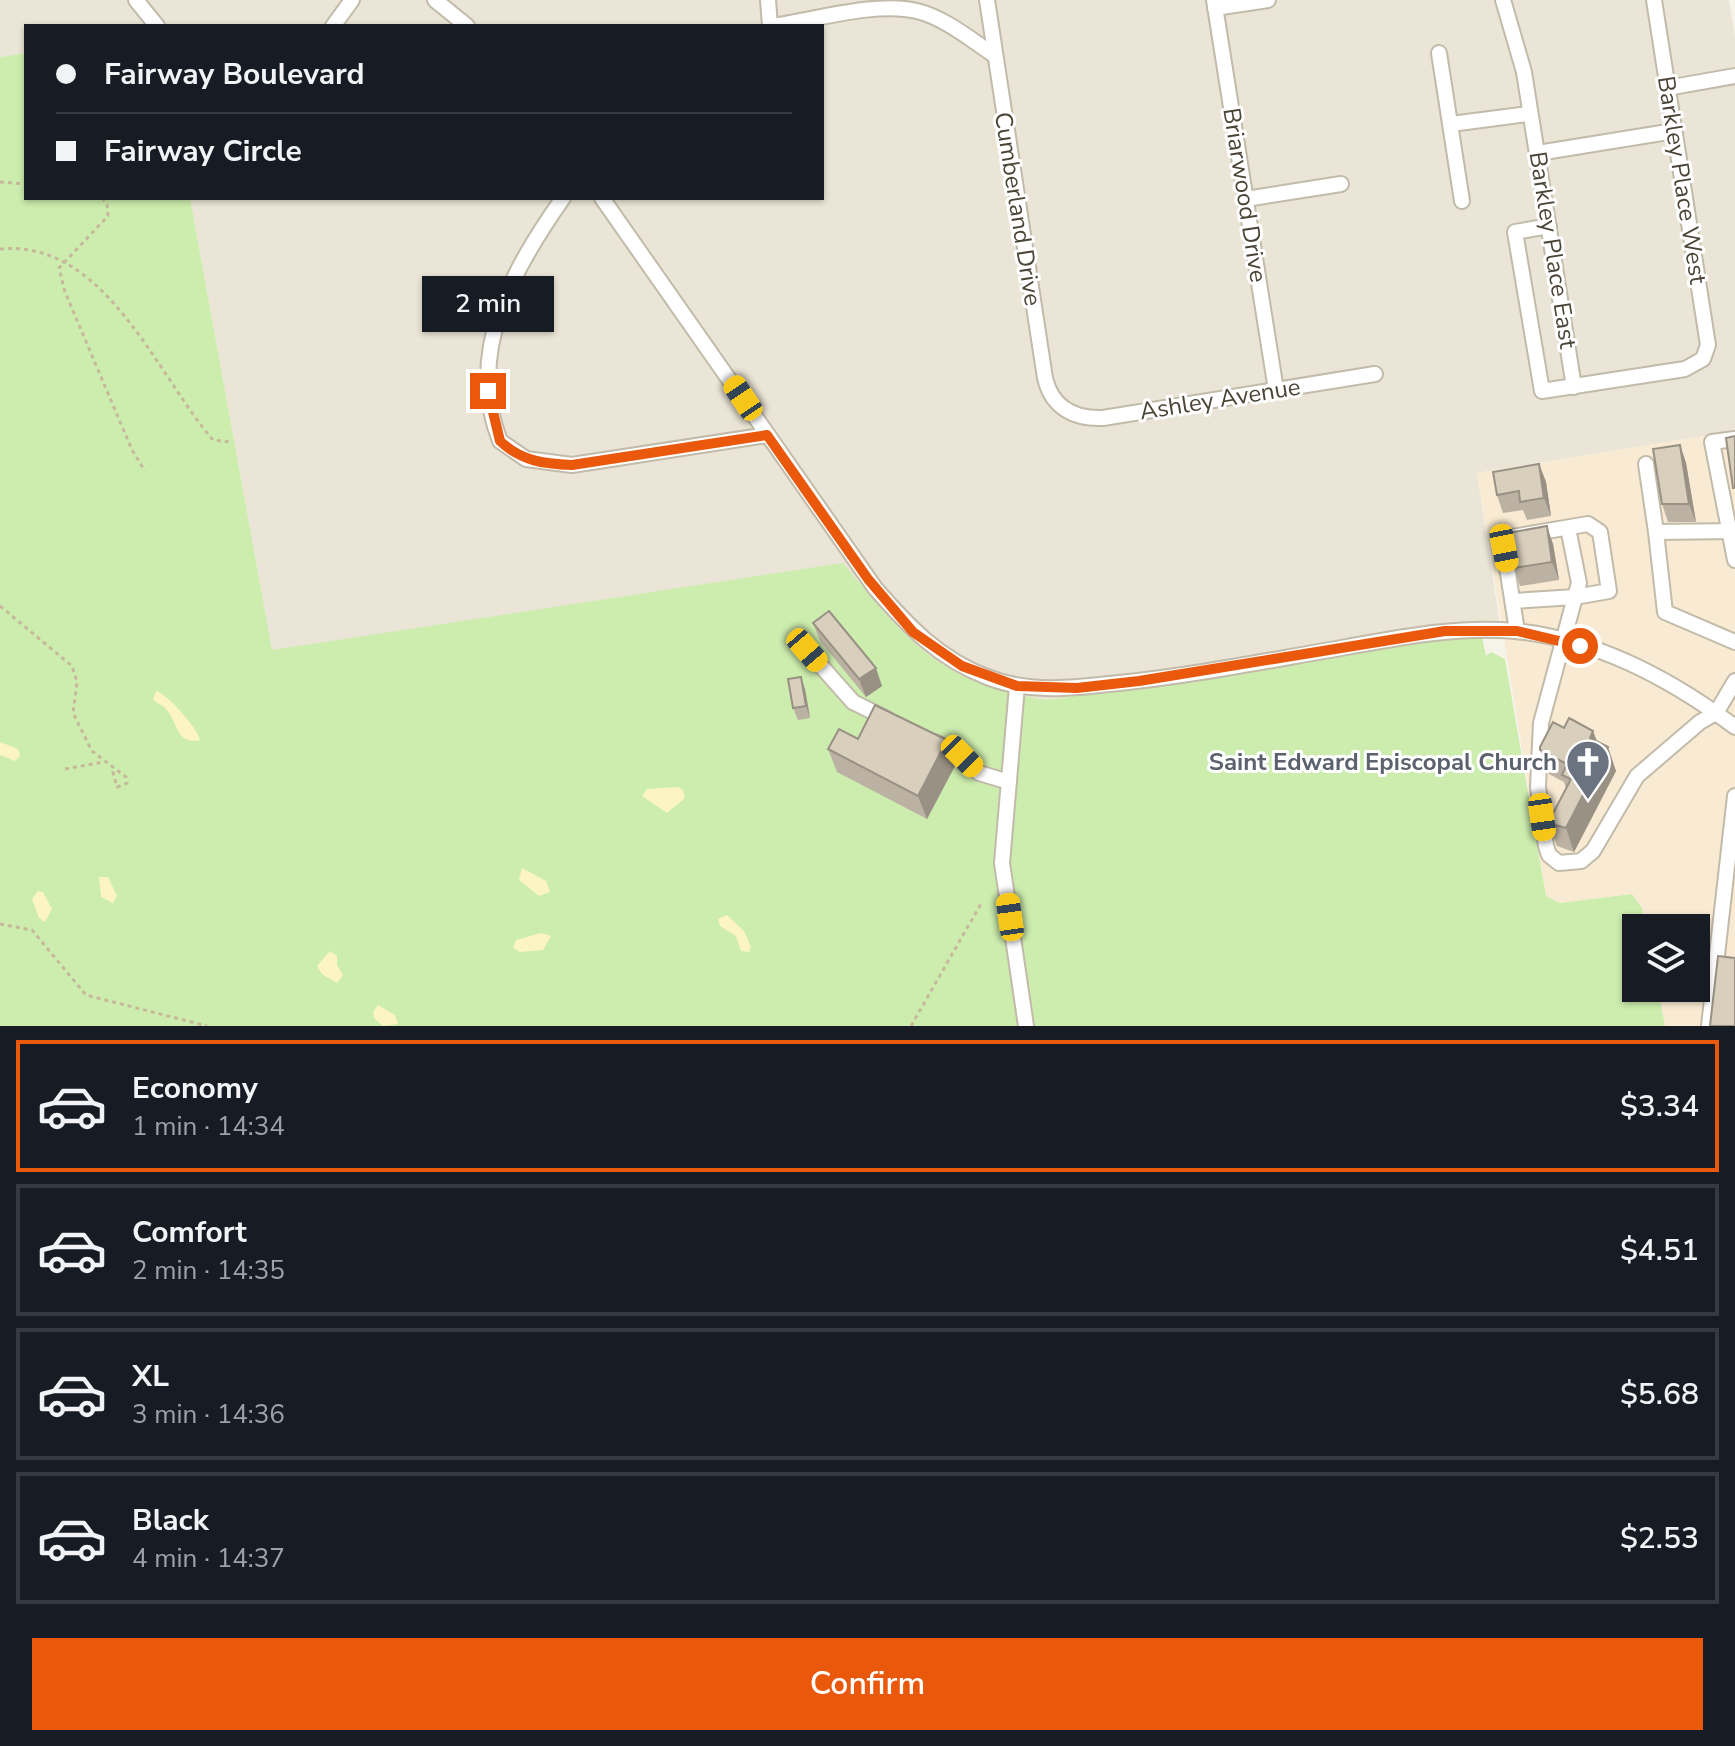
<!DOCTYPE html>
<meta charset="utf-8">
<style>
body{margin:0;font-family:"Nunito Sans",sans-serif;background:#20242c;color:#f1f3f6;height:100vh;display:flex;flex-direction:column;font-size:30px;white-space:nowrap}
*{box-sizing:border-box;margin:0}
p{font-size:26px;color:#9ea1a6}
.icon{flex:none;width:44px;height:44px;fill:none;stroke:currentColor;stroke-width:2;stroke-linecap:round;stroke-linejoin:round}
.map{position:relative;height:1026px;overflow:hidden}
.drawer{display:flex;flex-direction:column;background:#171b24;flex:1}
.drawer>*{flex:none}
.banner{position:absolute;left:24px;top:24px;width:800px;height:176px;border-radius:0px;box-shadow:0 2px 6px #0004;display:grid;align-content:center;height:176px;padding:0 32px;background:#171b24}
.controls{position:absolute;left:1622px;top:914px;display:grid;gap:16px}
.controls a{display:grid;place-items:center;width:88px;height:88px;border-radius:0px;background:#171b24;box-shadow:0 2px 6px #0004;font-size:40px}
.end{position:absolute;width:36px;height:36px;margin:-18px;border:10px solid #ea580c;background:#fff;box-shadow:0 0 0 4px #fff}
.from{border-radius:50%}
.bubble{position:absolute;height:56px;border-radius:0px;background:#171b24;box-shadow:0 2px 6px #0004;font-size:26px;font-weight:600;line-height:56px;text-align:center}
.car{position:absolute;width:24px;height:48px;margin:-24px -12px;border-radius:10px;box-shadow:0 0 6px 2px #0007;background:linear-gradient(#f5c518 24%,#345 0 40%,#f5c518 0 76%,#345 0 86%,#f5c518 0)}
.banner b{display:flex;align-items:center;gap:28px;height:76px;font-size:30px}
.banner b+b{border-top:2px solid #363941}
.banner i{width:20px;height:20px;background:#f1f3f6}
ul{padding:14px 0 0;list-style:none}
li{display:flex;align-items:center;gap:24px;height:132px;margin:0 16px 12px;padding:0 16px;border:4px solid #363941;border-radius:0px}
li div{flex:1}
li b{display:block;font-size:30px}
li em{font-style:normal;font-weight:600}
li.on{border-color:#ea580c}
li>.icon{width:72px;height:72px;stroke-width:1.5}
.button{display:flex;gap:16px;margin-top:auto;padding:16px 32px}
.button a{flex:1;height:92px;border-radius:0px;background:#ea580c;color:#fff;font-size:32px;font-weight:600;line-height:92px;text-align:center}
.map>svg:first-child{display:block}
.residential{fill:#eae5d6}
.commercial{fill:#f9ebd3}
.green{fill:#cdedae}
.sand{fill:#fcf4c2}
.lines{fill:none;stroke-linecap:round;stroke-linejoin:round}
.minor-casing{stroke:#c2bbaa;stroke-width:18}
.path{stroke:#c6b99a;stroke-width:3;stroke-dasharray:4 4;stroke-linecap:butt}
.minor{stroke:#fff;stroke-width:14}
.wall{fill:#bbb2a3}
.shaded-wall{fill:#989184}
.building{fill:#d9cfbd;stroke:#989184;stroke-width:2}
.route{stroke:#ea580c;stroke-width:10}
.labels{text-anchor:middle;stroke-width:6;stroke-linejoin:round;paint-order:stroke}
.street-label{font-size:24px;fill:#4a4436;stroke:#fff}
.worship-label{font-size:24px;font-weight:bold;fill:#5b616d;stroke:#fff;text-anchor:end}
</style>
<div class="map">
<svg width="1735" height="1026" viewBox="0 0 1735 1026">
<rect width="100%" height="100%" fill="#f6f3e9"/>
<!-- residential -->
<polygon class="residential" points="0,0 1729,0 1735,36 1735,431 1477,473 1502,638 1421,642 1048,700 1004,693 949,670 912,644 842,564 272,651 190,198 822,198 822,26 26,26 26,53 0,57"/>
<!-- commercial -->
<polygon class="commercial" points="1735,431 1735,1026 1665,1026 1658,988 1696,988 1696,928 1646,928 1642,908 1632,894 1560,903 1546,896 1477,473"/>
<!-- green -->
<path class="green" d="M26,53V198H190L272,650L843,563C909,643 940,684 1048,700L1421,642L1482,637L1486,656L1491,652L1505,659L1546,896L1560,903L1632,894L1642,908L1646,928H1636V988H1658L1665,1026H0V57Z"/>
<!-- sand -->
<g class="sand">
<path d="M156,691C167,693 199,730 200,740C175,746 178,719 164,707C160,704 156,703 153,699Z"/>
<polygon points="0,742 18,749 20,756 15,761 0,755"/>
<polygon points="678,787 683,790 685,798 667,813 642,796 647,789"/>
<polygon points="522,868 546,881 550,892 539,896 519,880"/>
<polygon points="99,877 108,877 117,896 113,903 101,897"/>
<polygon points="38,891 43,892 52,909 45,922 39,918 32,899"/>
<polygon points="727,915 744,931 751,947 749,952 741,951 736,936 720,926 718,919"/>
<polygon points="541,933 551,936 543,950 520,952 513,948 516,940"/>
<polygon points="330,951 337,956 337,965 343,975 337,983 322,974 317,966"/>
<polygon points="378,1005 395,1015 398,1024 383,1026 374,1018 373,1012"/>
</g>
<g class="lines">
<!-- minor casing -->
<g class="minor-casing">
<g id="minor">
<polyline points="136,0 157,26"/>
<polyline points="435,0 467,26"/>
<polyline points="768,0 770,26"/>
<path d="M987,0L1045,378C1052,408 1074,419 1103,418L1375,374"/>
<polyline points="1214,0 1276,390"/>
<polyline points="1503,0 1524,72 1574,387"/>
<polyline points="1215,8 1268,0"/>
<polyline points="333,26 352,0"/>
<path d="M773,26C814,20 877,1 917,11C945,18 970,39 994,55"/>
<polyline points="1439,53 1462,201"/>
<polyline points="1667,88 1735,76"/>
<polyline points="1451,124 1528,114"/>
<polyline points="1538,153 1674,131"/>
<path d="M563,198C513,269 465,352 500,441L526,459L572,465L767,435"/>
<path d="M602,198L875,588C908,626 939,659 987,677C1030,694 1075,688 1119,683C1196,675 1271,660 1347,647C1403,637 1459,626 1515,631C1597,639 1671,679 1735,727"/>
<polyline points="1246,199 1341,184"/>
<polyline points="1549,226 1515,232 1542,391 1685,369 1703,359 1708,345 1654,0"/>
<polyline points="1735,439 1712,442 1735,560"/>
<polyline points="1646,464 1656,532"/>
<polyline points="1735,531 1656,532 1665,612 1735,642"/>
<polyline points="1514,601 1575,597 1579,583 1568,528"/>
<polyline points="1517,631 1504,548 1512,537 1588,524 1600,532 1609,591 1575,597 1541,723 1538,787 1546,846 1549,855 1559,863 1581,861 1593,851 1637,776 1700,722 1716,713 1735,681"/>
<polyline points="807,650 853,702 887,719"/>
<polyline points="1017,686 1002,863 1026,1026"/>
<polyline points="935,742 962,756 979,773 1009,782"/>
<polyline points="1709,1026 1735,796"/>
</g>
</g>
<!-- path -->
<g class="path">
<polyline points="0,182 26,184"/>
<polyline points="102,198 107,204 108,216 59,268 65,292 132,450 145,471"/>
<path d="M0,249C105,239 156,374 213,440L230,442"/>
<polyline points="0,606 72,666 77,682 73,713 92,751 126,777 127,783 117,787 112,769"/>
<polyline points="65,769 103,762"/>
<polyline points="0,924 32,930 86,995 207,1026"/>
<polyline points="911,1026 982,902"/>
</g>
<!-- minor -->
<use href="#minor" class="minor"/>
</g>
<!-- wall -->
<g class="wall">
<polygon points="1680,445 1686,463 1696,522 1668,522 1662,504"/>
<polygon points="1539,464 1546,482 1551,516 1527,520 1523,510 1503,513 1497,495"/>
<polygon points="1553,544 1559,580 1520,586 1514,568"/>
<polygon points="813,623 882,686 866,697 820,641"/>
<polygon points="805,689 810,718 798,720 793,708"/>
<polygon points="1564,728 1597,742 1616,771 1574,852 1557,846 1548,823 1566,788 1564,782 1549,774 1540,750"/>
<polygon points="858,739 956,764 927,819 837,772 828,749"/>
</g>
<!-- shaded-wall -->
<g class="shaded-wall">
<polygon points="1680,445 1686,463 1696,522 1689,504"/>
<polygon points="1539,464 1546,482 1551,516 1544,498"/>
<polygon points="1547,526 1553,544 1559,580 1552,562"/>
<polygon points="876,668 882,686 866,697 859,679"/>
<polygon points="801,677 805,689 810,718 806,706"/>
<polygon points="1593,731 1602,754 1590,738"/>
<polygon points="947,740 956,764 927,819 918,796"/>
<polygon points="1608,747 1616,771 1574,852 1566,828"/>
</g>
<!-- building -->
<g class="building">
<polygon points="1735,436 1735,488 1733,488 1726,438"/>
<polygon points="1680,445 1689,504 1662,504 1653,449"/>
<polygon points="1539,464 1544,498 1520,502 1519,491 1497,495 1493,472"/>
<polygon points="1547,526 1552,562 1514,568 1508,533"/>
<polygon points="829,611 876,668 859,679 813,623"/>
<polygon points="801,677 806,706 793,708 788,679"/>
<polygon points="875,705 947,740 918,796 828,749 839,729 858,739"/>
<polygon points="1569,718 1593,731 1590,738 1608,747 1566,828 1548,823 1571,779 1562,775 1567,764 1540,750 1540,747 1553,722 1564,728"/>
<polygon points="1718,956 1735,958 1735,1026 1710,1026"/>
</g>
<g class="lines">
<!-- route -->
<path class="route" d="M488,391L500,441C521,461 544,464 572,465L767,435L868,579L913,632L962,666L1017,686L1077,688L1139,681L1445,631H1517L1580,646"/>
</g>
<!-- icons -->
<defs>
<g id="church-pin" transform="scale(2.3)"><path d="M0 17L-7.5 6A9.5 9.5 0 1 1 7.5 6Z" fill="#6b7280" stroke="#fff"/><path d="M-1.2-6h2.4v3.5h3.3v2.4h-3.3V6h-2.4V-.1h-3.3v-2.4h3.3Z" fill="#fff"/></g>
</defs>
<g fill-rule="evenodd">
<use href="#church-pin" x="1588" y="762"/>
</g>
<g class="labels">
<!-- street labels -->
<g class="street-label">
<text transform="translate(1682 180) rotate(81)" y="8">Barkley Place West</text>
<text transform="translate(1245 195) rotate(81)" y="8">Briarwood Drive</text>
<text transform="translate(1018 209) rotate(81)" y="8">Cumberland Drive</text>
<text transform="translate(1553 250) rotate(81)" y="8">Barkley Place East</text>
<text transform="translate(1220 399) rotate(-9)" y="8">Ashley Avenue</text>
</g>
<!-- worship labels -->
<g class="worship-label">
<text x="1557" y="770">Saint Edward Episcopal Church</text>
</g>
</g>
</svg>
<div class="controls">
<a><svg class="icon" aria-label="layers" viewBox="0 0 24 24"><path d="M12 4l9 5-9 5-9-5zM3 14l9 5 9-5"/></svg></a>
</div>
<i class="end from" style="left:1580px;top:646px"></i>
<i class="end" style="left:488px;top:391px"></i>
<div class="bubble" style="left:422px;top:276px;width:132px">2 min</div>
<i class="car" style="left:743px;top:398px;rotate:326deg"></i>
<i class="car" style="left:1504px;top:548px;rotate:169deg"></i>
<i class="car" style="left:807px;top:650px;rotate:139deg"></i>
<i class="car" style="left:962px;top:756px;rotate:135deg"></i>
<i class="car" style="left:1542px;top:817px;rotate:172deg"></i>
<i class="car" style="left:1010px;top:917px;rotate:352deg"></i>
<div class="banner">
<b><i class="from"></i>Fairway Boulevard</b>
<b><i></i>Fairway Circle</b>
</div>
</div>
<section class="drawer">
<ul>
<li class="on"><svg class="icon" aria-label="car" viewBox="0 0 24 24"><path d="M5 17H2v-5l4-1 3-4h7l3 4 3 1v5h-3M9 17h6M6 11h13"/><circle cx="7" cy="17" r="2"/><circle cx="17" cy="17" r="2"/></svg><div><b>Economy</b><p>1 min · 14:34</p></div><em>$3.34</em></li>
<li><svg class="icon" aria-label="car" viewBox="0 0 24 24"><path d="M5 17H2v-5l4-1 3-4h7l3 4 3 1v5h-3M9 17h6M6 11h13"/><circle cx="7" cy="17" r="2"/><circle cx="17" cy="17" r="2"/></svg><div><b>Comfort</b><p>2 min · 14:35</p></div><em>$4.51</em></li>
<li><svg class="icon" aria-label="car" viewBox="0 0 24 24"><path d="M5 17H2v-5l4-1 3-4h7l3 4 3 1v5h-3M9 17h6M6 11h13"/><circle cx="7" cy="17" r="2"/><circle cx="17" cy="17" r="2"/></svg><div><b>XL</b><p>3 min · 14:36</p></div><em>$5.68</em></li>
<li><svg class="icon" aria-label="car" viewBox="0 0 24 24"><path d="M5 17H2v-5l4-1 3-4h7l3 4 3 1v5h-3M9 17h6M6 11h13"/><circle cx="7" cy="17" r="2"/><circle cx="17" cy="17" r="2"/></svg><div><b>Black</b><p>4 min · 14:37</p></div><em>$2.53</em></li>
</ul>
<div class="button"><a>Confirm</a></div>
</section>
